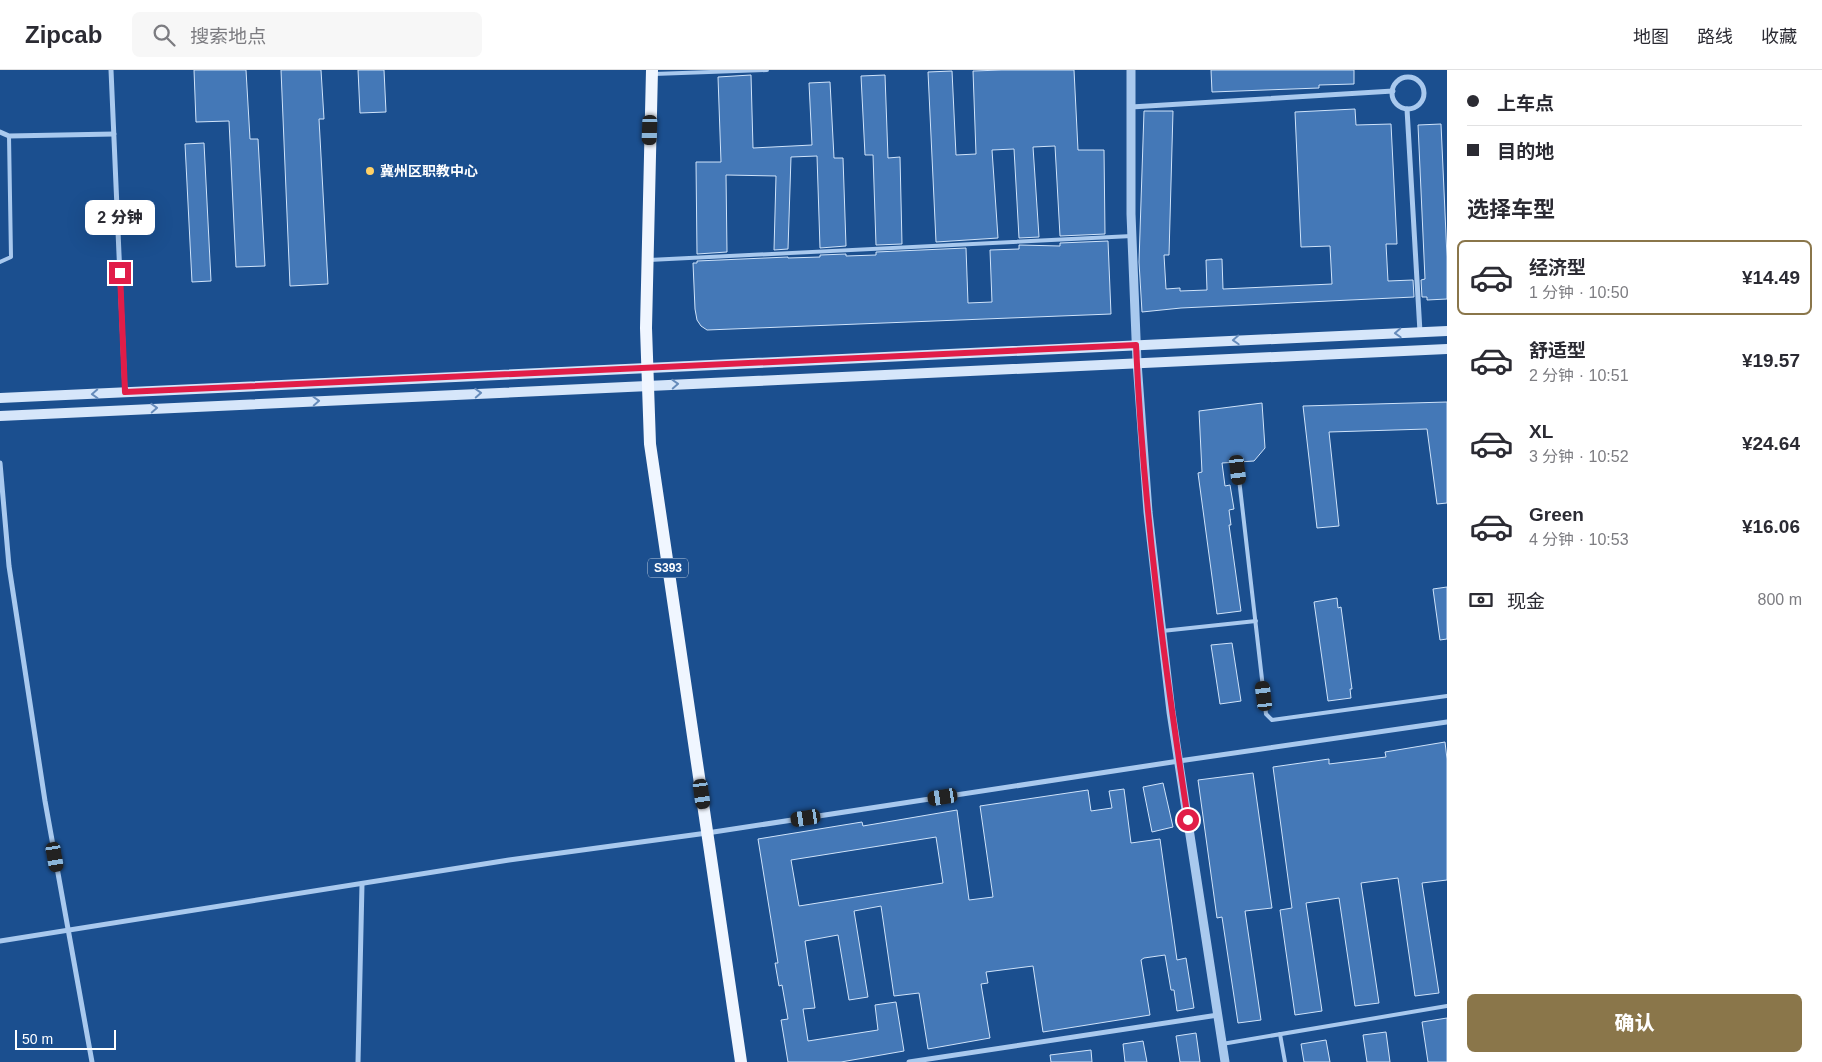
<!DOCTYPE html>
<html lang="zh">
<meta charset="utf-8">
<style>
body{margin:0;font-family:Arial,"Noto Sans SC",sans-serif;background:#f7f7f7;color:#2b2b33;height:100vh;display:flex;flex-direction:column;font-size:19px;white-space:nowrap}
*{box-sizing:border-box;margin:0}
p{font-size:16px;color:#7c7c81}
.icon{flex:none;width:28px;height:28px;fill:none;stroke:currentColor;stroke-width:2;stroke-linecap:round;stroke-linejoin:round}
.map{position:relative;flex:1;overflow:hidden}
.drawer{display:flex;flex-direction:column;background:#fff;width:375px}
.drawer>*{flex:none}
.top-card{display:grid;align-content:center;height:110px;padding:0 20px;background:#fff}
.scale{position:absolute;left:15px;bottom:12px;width:101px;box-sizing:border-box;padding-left:5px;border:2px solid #fff;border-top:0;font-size:14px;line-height:18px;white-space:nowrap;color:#fff;-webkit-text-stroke:4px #1b4f8f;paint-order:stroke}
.end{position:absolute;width:22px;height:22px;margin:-11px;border:6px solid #e11d48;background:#fff;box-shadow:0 0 0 2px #fff}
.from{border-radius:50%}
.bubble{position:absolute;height:35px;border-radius:8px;background:#fff;box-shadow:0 5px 20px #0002;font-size:16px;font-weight:800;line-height:35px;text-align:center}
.car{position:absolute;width:15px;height:30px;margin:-15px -8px;border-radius:6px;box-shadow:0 0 4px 1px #0007;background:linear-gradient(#222 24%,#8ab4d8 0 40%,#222 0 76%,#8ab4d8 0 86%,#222 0)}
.top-card b{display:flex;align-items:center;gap:18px;height:48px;font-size:19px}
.top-card b+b{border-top:1px solid #e1e1e2}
.top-card i{width:12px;height:12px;background:#2b2b33}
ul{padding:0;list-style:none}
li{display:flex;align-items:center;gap:15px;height:75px;margin:0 10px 8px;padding:0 10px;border:2px solid transparent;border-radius:8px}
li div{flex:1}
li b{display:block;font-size:19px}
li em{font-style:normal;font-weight:800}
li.active{border-color:#8a764a}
li>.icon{width:45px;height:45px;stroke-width:1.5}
h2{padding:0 20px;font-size:22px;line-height:60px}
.pay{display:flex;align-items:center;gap:12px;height:55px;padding:0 20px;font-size:19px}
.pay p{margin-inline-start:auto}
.action{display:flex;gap:10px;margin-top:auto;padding:10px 20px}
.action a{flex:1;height:58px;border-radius:8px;background:#8a764a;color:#fff;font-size:20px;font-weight:800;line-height:58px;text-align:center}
header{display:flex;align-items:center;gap:30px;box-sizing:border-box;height:70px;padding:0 25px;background:#fff;border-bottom:1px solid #e1e1e2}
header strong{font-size:24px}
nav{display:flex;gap:28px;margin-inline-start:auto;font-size:18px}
.search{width:350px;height:45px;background:#f7f7f7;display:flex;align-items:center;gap:12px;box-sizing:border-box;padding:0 18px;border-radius:8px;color:#7c7c81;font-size:19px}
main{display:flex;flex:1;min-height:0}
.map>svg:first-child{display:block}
.building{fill:#4478b7;stroke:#cfe3fa;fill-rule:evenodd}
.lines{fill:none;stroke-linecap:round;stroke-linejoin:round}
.service{stroke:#a9c9ee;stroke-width:4}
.minor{stroke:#a9c9ee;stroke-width:5}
.tertiary{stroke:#a9c9ee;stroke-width:9}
.secondary{stroke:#d6e6fa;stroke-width:10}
.primary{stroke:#f0f6ff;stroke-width:12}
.oneway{stroke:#668bba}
.route{stroke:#e11d48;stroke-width:6}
.poi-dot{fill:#ffd166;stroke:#1b4f8f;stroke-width:2}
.labels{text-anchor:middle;stroke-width:5;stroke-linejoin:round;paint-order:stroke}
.shield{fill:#1b4f8f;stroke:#bbcadd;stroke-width:1}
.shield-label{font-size:12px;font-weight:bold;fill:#fff}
.poi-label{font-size:14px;font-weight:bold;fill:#fff;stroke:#1b4f8f;text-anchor:start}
</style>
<header>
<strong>Zipcab</strong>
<div class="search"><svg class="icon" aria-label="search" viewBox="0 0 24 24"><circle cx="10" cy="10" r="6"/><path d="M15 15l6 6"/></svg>搜索地点</div>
<nav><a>地图</a><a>路线</a><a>收藏</a></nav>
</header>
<main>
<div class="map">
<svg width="1447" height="992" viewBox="0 0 1447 992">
<rect width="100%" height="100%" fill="#1b4f8f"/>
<!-- building -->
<g class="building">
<polygon points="194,0 246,0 250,69 258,69 265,196 236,197 229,51 196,52"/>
<polygon points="281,0 321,0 324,49 319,49 328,214 290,216"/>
<polygon points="358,0 384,0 386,42 360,43"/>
<polygon points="1002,0 1074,0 1078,80 1104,80 1105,164 1060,166 1055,76 1033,77 1039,167 1019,168 1014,79 992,80 998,168 936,172 928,2 952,1 956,85 976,84 973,1"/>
<polygon points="1211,0 1354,0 1354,14 1319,15 1319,18 1212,22"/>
<polygon points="751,5 753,78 812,75 809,13 830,12 834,88 843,88 846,176 820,178 817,86 791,87 788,179 774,180 776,106 726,105 727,182 697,184 696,92 721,92 718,7"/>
<polygon points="885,5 888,88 900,87 902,174 876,175 873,85 865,85 861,6"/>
<polygon points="1355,39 1356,55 1391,54 1397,174 1386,174 1388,211 1413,210 1414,227 1181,238 1142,242 1139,192 1144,41 1173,41 1169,185 1164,185 1166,219 1180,218 1180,221 1207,220 1206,190 1222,189 1223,219 1332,214 1330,176 1301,177 1295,42"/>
<polygon points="1441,54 1447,187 1447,229 1427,230 1427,227 1422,227 1421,210 1425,209 1418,55"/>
<polygon points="204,73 211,211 192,212 185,74"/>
<polygon points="1108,171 1111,244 707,260 701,256 697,250 695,239 693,193 697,193 697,191 788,187 788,188 820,187 820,185 846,184 846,186 876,185 876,182 966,178 968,233 992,232 990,180 1019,179 1019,175 1060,176 1060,173"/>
<polygon points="1447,332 1447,433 1437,434 1427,359 1329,362 1339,456 1317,458 1303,336"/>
<polygon points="1262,333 1265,378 1254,391 1222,393 1225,416 1230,415 1234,439 1229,440 1231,455 1229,455 1241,541 1217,544 1198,403 1202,402 1199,341"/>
<polygon points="1447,517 1447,569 1440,570 1433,519"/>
<polygon points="1337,528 1338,538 1341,537 1352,619 1350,619 1351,628 1328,631 1314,532"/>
<polygon points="1232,573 1241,631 1220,634 1211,575"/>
<polygon points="1445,672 1447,689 1447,810 1422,813 1439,923 1415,926 1398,808 1361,813 1379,933 1355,936 1339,828 1306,833 1322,941 1295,945 1280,840 1292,838 1273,697 1329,689 1329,694 1386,687 1385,682"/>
<polygon points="1253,703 1272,838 1245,841 1261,950 1238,953 1222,847 1217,848 1198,710"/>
<polygon points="1163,713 1173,757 1152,762 1143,717"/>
<path d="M1124,719L1131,773L1160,769L1177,890L1186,888L1194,938L1177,941L1174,920H1171L1165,885L1144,888L1141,890L1150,945L1043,962L1033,896L986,902L988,913L981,914L990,968L928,979L919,923L894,926L881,836L854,841L868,927L849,930L838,865L805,871L815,938L803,939L808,971L878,960L875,935L896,932L904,981L841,992H788L781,950L788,949L782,915L779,916L775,893H778L758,769L862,752L863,756L957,740L969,830L993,827L980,736L1088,720L1091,741L1112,738L1109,721ZM936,767L943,813L799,836L791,790Z"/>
<polygon points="1447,948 1447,992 1428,992 1422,952"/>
<polygon points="1386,962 1390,992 1367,992 1363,965"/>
<polygon points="1196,963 1200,992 1180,992 1176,966"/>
<polygon points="1326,970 1330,992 1304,992 1301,974"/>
<polygon points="1143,971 1147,992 1125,992 1123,974"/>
<polygon points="1091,980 1092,992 1051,992 1050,985"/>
</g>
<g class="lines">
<!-- service -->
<g class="service">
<polyline points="654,4 767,0"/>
<polyline points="649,190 1132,166"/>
<polyline points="0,192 11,187 9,66"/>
<polyline points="1238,400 1266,644 1272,650 1447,626"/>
<polyline points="1162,561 1256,551"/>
<polyline points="1280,964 1285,992"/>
<polyline points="1222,974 1447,936"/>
</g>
<!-- minor -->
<g class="minor">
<polyline points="111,0 125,322"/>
<circle cx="1408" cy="23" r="16"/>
<polyline points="1131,37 1393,21"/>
<polyline points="1407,39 1420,262"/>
<polyline points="0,62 9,66 114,64"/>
<polyline points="0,393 9,496 45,731 92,992"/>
<polyline points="0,871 509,790 707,763 1179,691 1447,652"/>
<polyline points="358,992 362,814"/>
<polyline points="909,992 1218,945"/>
</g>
<!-- tertiary -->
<polyline class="tertiary" points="1131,0 1131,144 1137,292 1148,442 1171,642 1225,992"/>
<!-- secondary -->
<g class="secondary">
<polyline points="0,328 1447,261"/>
<polyline points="0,346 1447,279"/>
</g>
<!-- primary -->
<polyline class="primary" points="652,0 646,258 650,374 741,992"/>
</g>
<!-- one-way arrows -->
<defs><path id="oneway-chevron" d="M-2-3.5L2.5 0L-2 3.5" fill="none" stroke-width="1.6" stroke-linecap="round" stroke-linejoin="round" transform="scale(1.25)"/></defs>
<g class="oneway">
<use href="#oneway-chevron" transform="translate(1398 263) rotate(177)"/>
<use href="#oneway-chevron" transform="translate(1236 270) rotate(177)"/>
<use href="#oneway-chevron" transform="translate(675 314) rotate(-3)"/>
<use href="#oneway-chevron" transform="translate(478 323) rotate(-3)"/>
<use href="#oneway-chevron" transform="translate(95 324) rotate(177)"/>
<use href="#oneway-chevron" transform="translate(316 331) rotate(-3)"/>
<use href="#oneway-chevron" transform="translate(154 338) rotate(-3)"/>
</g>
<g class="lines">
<!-- route -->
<path class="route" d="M120,203L125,322L1136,275C1143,434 1164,592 1188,750"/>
</g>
<!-- markers -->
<circle class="poi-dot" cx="370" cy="101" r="5"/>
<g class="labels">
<!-- shield labels -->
<rect class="shield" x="648" y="488.5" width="40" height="19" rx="4"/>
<g class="shield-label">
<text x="668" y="502">S393</text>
</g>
<!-- poi labels -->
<g class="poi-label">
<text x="380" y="106">冀州区职教中心</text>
</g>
</g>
</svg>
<div class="scale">50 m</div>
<i class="end from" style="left:1188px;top:750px"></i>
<i class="end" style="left:120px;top:203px"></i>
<div class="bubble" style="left:85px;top:130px;width:70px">2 分钟</div>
<i class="car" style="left:650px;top:60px;rotate:182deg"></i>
<i class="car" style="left:1238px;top:400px;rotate:173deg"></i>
<i class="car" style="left:1264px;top:626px;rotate:353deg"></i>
<i class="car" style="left:702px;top:724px;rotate:172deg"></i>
<i class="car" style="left:943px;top:727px;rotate:261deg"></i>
<i class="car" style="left:806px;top:748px;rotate:261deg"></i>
<i class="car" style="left:55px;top:787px;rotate:170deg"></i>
</div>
<section class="drawer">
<div class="top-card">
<b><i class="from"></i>上车点</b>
<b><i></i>目的地</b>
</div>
<h2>选择车型</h2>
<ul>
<li class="active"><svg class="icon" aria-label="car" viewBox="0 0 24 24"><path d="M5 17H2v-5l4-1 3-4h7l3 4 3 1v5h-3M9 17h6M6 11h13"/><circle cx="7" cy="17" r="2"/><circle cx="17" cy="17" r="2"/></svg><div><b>经济型</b><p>1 分钟 · 10:50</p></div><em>¥14.49</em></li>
<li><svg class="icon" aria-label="car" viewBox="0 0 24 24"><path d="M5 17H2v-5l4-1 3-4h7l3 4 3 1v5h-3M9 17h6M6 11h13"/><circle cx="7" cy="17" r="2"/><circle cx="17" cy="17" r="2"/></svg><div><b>舒适型</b><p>2 分钟 · 10:51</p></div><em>¥19.57</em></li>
<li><svg class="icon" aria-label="car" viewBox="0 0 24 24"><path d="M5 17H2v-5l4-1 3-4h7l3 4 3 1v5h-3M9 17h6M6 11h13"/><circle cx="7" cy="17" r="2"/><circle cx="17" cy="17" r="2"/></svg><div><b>XL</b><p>3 分钟 · 10:52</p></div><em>¥24.64</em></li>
<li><svg class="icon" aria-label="car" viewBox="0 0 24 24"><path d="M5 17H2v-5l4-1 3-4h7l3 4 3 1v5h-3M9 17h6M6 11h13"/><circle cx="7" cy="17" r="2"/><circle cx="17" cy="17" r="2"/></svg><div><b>Green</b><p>4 分钟 · 10:53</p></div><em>¥16.06</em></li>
</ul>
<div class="pay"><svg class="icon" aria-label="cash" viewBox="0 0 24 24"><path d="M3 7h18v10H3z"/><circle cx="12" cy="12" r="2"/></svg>现金<p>800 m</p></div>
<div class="action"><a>确认</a></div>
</section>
</main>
